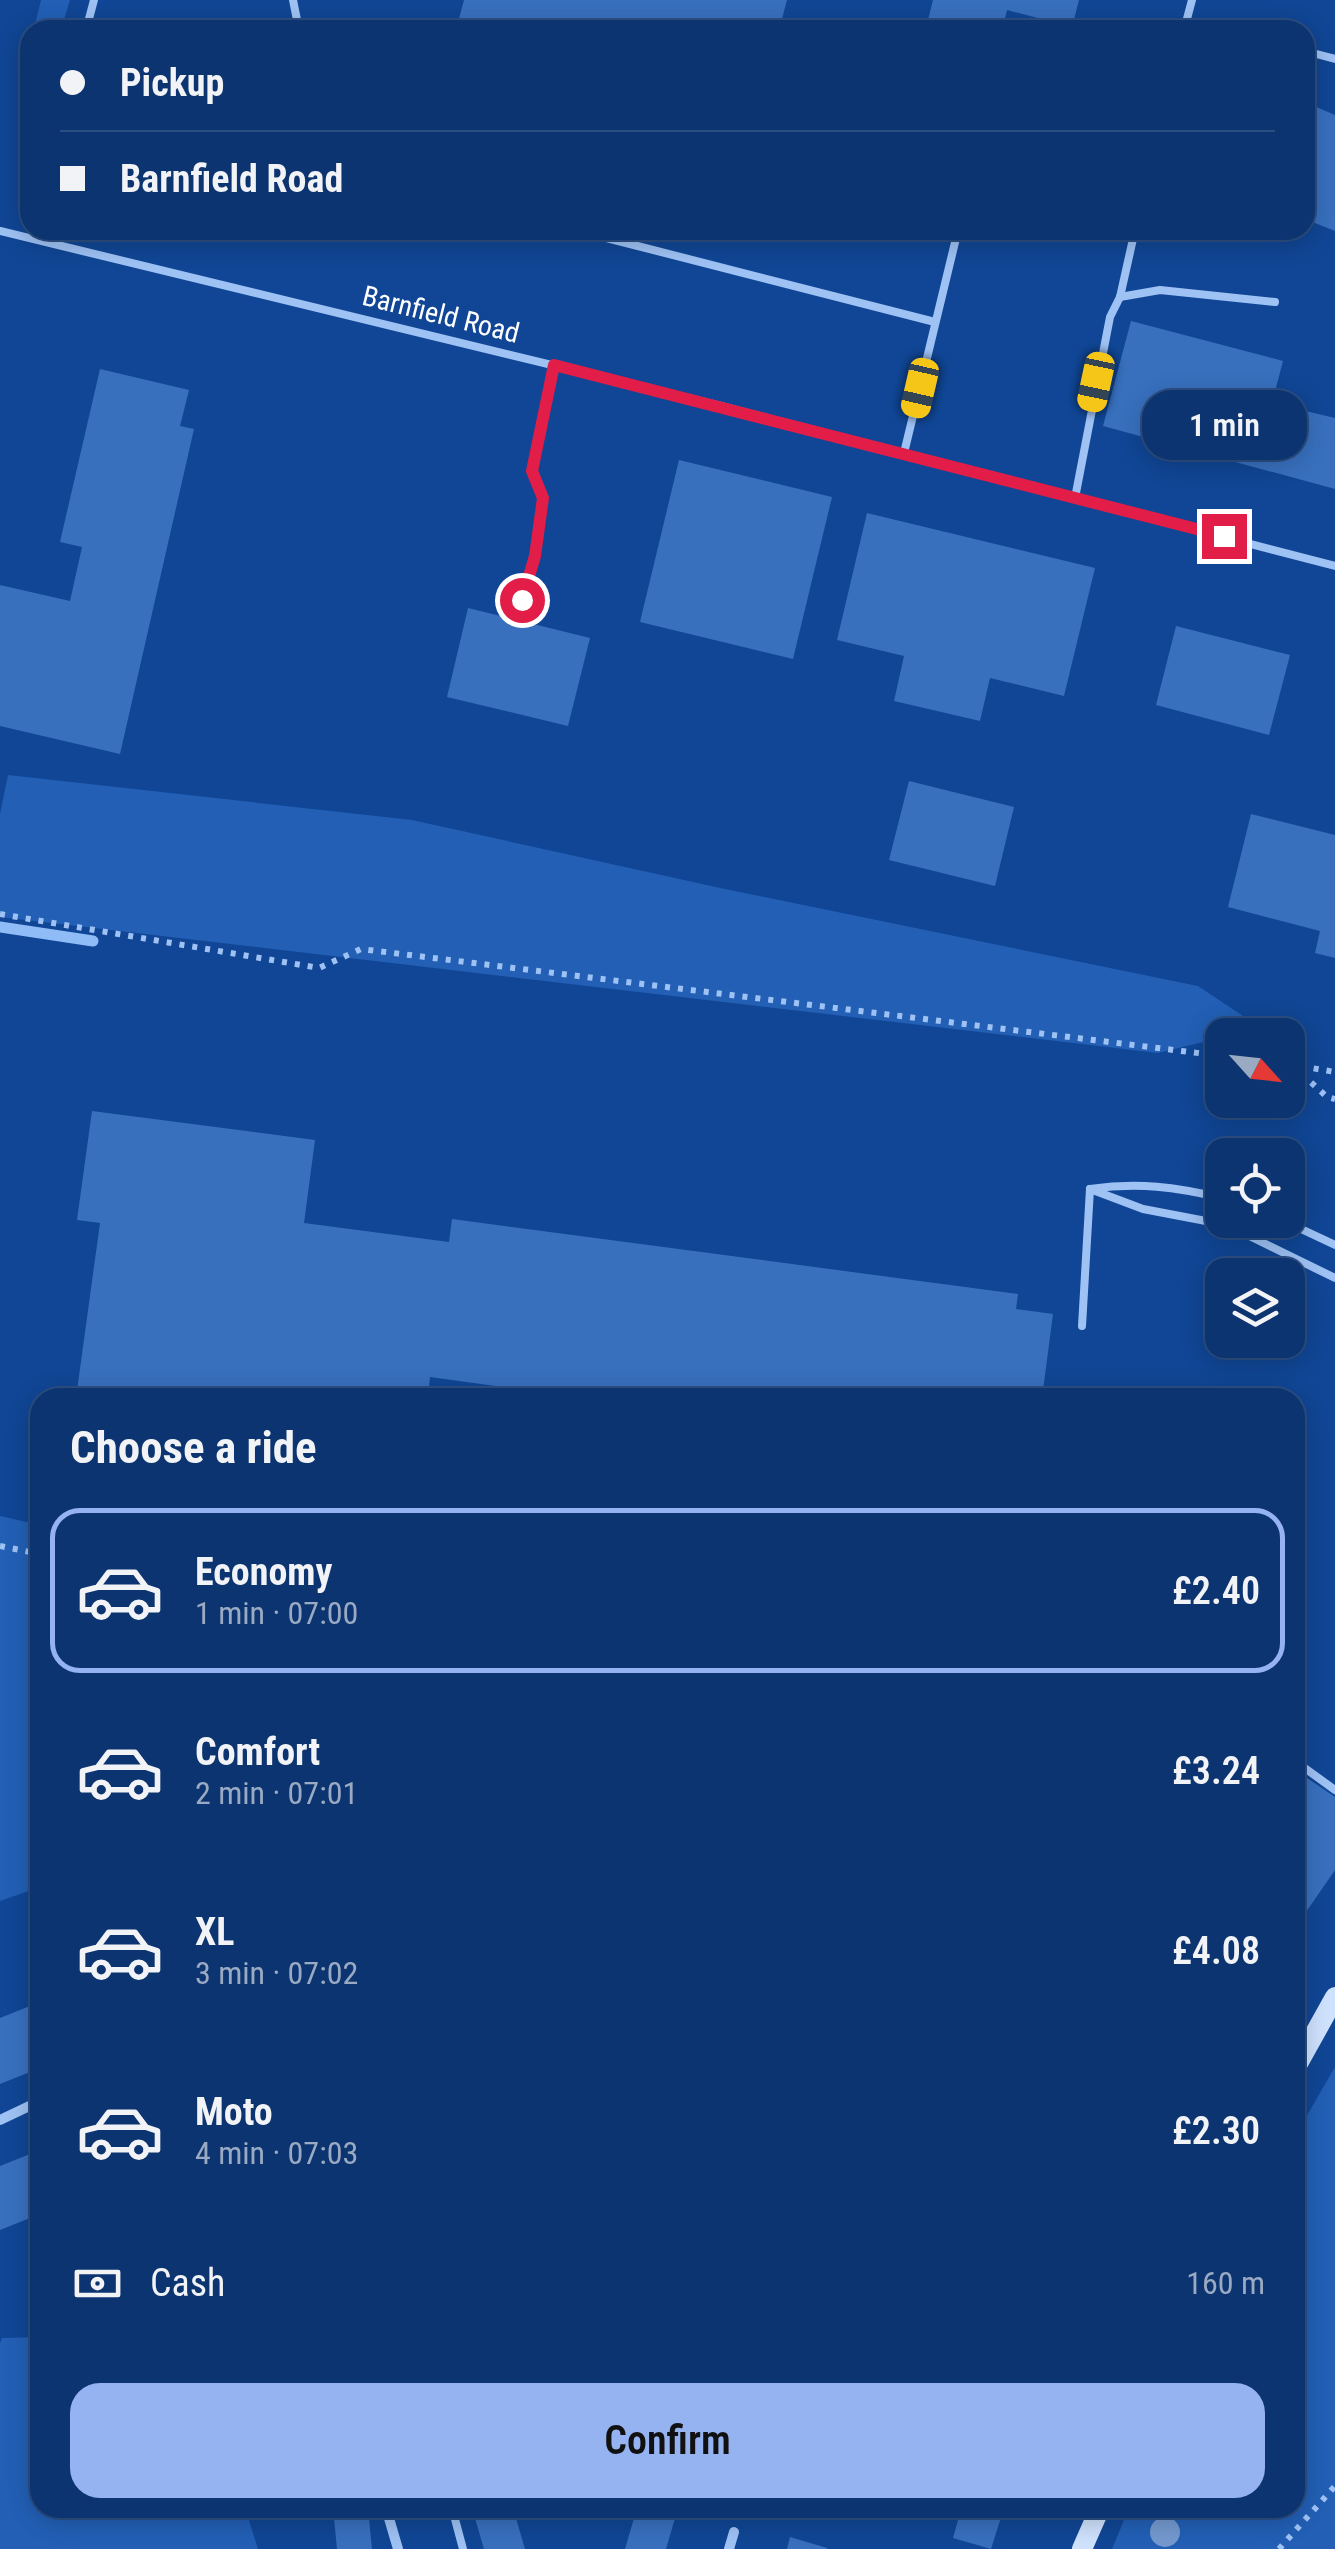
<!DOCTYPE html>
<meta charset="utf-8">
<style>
body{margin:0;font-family:"Roboto Condensed",sans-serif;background:#1a3f78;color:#f1f3f6;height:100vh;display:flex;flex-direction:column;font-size:38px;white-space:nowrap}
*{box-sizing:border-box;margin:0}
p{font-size:32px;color:#9aaac3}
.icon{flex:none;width:55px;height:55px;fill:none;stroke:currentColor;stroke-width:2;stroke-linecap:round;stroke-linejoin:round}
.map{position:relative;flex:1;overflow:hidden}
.details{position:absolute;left:30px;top:1388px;width:1275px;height:1130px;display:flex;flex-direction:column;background:#0c3470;border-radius:30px;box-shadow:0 5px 25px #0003,0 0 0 2px #2c4f83}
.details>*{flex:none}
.top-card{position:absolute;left:20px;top:20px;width:1295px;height:220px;border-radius:30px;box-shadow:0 5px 25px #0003,0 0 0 2px #2c4f83;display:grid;align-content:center;height:220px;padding:0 40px;background:#0c3470}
.needle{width:65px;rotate:117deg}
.buttons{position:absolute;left:1205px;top:1018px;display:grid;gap:20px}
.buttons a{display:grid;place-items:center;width:100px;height:100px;border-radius:20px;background:#0c3470;box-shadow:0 5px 25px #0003,0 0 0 2px #2c4f83;font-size:50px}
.end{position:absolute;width:45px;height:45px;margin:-22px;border:12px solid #e11d48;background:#fff;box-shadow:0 0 0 5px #fff}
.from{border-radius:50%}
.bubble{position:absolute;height:70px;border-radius:30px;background:#0c3470;box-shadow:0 5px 25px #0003,0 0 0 2px #2c4f83;font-size:32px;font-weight:600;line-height:70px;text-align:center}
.car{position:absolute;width:30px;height:60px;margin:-30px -15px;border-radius:12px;box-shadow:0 0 8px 2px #0007;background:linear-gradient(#f5c518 24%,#345 0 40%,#f5c518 0 76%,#345 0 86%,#f5c518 0)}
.top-card b{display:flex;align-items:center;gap:35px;height:95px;font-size:38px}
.top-card b+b{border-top:2px solid #2c4f83}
.top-card i{width:25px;height:25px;background:#f1f3f6}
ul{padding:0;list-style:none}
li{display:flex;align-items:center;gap:30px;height:165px;margin:0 20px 15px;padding:0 20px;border:5px solid transparent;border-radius:30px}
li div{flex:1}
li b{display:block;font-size:38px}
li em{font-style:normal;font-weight:600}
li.active{border-color:#95b2f1}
li>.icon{width:90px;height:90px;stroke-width:1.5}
h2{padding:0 40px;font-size:45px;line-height:120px}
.pay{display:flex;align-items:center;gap:25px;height:110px;padding:0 40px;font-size:38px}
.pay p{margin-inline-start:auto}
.cta{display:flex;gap:20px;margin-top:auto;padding:20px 40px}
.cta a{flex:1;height:115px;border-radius:30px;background:#95b2f1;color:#111;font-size:40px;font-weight:600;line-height:115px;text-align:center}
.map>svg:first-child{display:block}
.green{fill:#225fb5}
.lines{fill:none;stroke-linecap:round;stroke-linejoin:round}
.stream{stroke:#8fbcf7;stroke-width:11}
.building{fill:#3870be}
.path{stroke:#9ec2f4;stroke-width:6;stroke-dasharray:5 8;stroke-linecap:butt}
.lane{stroke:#9ec2f4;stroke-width:8}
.street{stroke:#9ec2f4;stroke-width:10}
.secondary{stroke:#cee1fd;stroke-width:20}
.tree{fill:#7499cf}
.route{stroke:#e11d48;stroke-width:12}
.labels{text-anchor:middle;stroke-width:9;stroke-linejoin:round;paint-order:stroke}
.street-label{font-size:28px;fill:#fff;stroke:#104695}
</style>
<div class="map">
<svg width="1335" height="2549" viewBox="0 0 1335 2549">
<rect width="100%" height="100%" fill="#104695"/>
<!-- green -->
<g class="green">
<polygon points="41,0 70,0 61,30 34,29"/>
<polygon points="8,775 412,820 725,889 1198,986 1261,1028 1158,1053 0,917 0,814"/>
<polygon points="0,1516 40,1525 40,1887 0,1901"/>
<polygon points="1335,2067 1335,2549 1112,2549 1129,2508 1295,2508 1295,2136"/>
<polygon points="40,2337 40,2508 245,2508 258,2549 0,2549 0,2343 2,2338"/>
</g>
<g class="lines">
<!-- stream -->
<polyline class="stream" points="0,927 93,941"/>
</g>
<!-- building -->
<g class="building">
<polygon points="464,0 787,0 779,30 456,30"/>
<polygon points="933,0 1079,0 1072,27 1007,10 1002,30 948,30 927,24"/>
<polygon points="1305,102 1335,115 1335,231 1305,219"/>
<polygon points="1131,321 1283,361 1272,403 1335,418 1335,489 1103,426"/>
<polygon points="100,369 189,390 180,426 194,429 120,754 0,726 0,585 70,601 82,547 60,542"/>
<polygon points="679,460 832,497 793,659 640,622"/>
<polygon points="867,513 1095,568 1064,696 990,678 980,721 894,701 904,656 837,640"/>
<polygon points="468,608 590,638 568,726 447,697"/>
<polygon points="1176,626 1290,655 1269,735 1156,705"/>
<polygon points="909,781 1014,807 995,886 889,860"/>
<polygon points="1251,814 1335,835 1335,958 1315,953 1320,931 1228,907"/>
<polygon points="92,1111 315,1140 304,1223 449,1242 452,1219 1018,1294 1016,1309 1053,1314 1042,1398 582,1398 430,1377 428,1398 76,1398 100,1223 77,1220"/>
<polygon points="1307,1778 1335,1797 1335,1870 1295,1928 1295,1838 1305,1823 1295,1816 1295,1796"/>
<polygon points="40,2002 40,2068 0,2084 0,2018"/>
<polygon points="40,2150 40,2214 0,2230 0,2166"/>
<polygon points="333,2508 368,2508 372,2549 337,2549"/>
<polygon points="472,2508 513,2508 525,2549 484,2549"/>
<polygon points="637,2508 678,2508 666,2549 625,2549"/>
<polygon points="973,2508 1004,2508 991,2549 953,2538 961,2509 971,2513"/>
<polygon points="790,2537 827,2548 827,2549 787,2549"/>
</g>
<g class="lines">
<!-- path -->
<g class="path">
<polyline points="0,914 319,968 361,949 1222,1056"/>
<polyline points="1288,1064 1335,1072"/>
<polyline points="1292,1065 1327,1097 1335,1099"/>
<polyline points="0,1546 40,1554"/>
<polyline points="1279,2549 1335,2486"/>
</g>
<!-- lane -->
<g class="lane">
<polyline points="293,0 299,30"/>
<polyline points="1186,22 1220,30"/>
<polyline points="86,30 94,0"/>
<polyline points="1184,30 1192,0"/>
<polyline points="1305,51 1335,59"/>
<polyline points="575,230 935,322"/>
<polyline points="0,231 717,405 1335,566"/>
<polyline points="1120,297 1160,290 1275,302"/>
<polyline points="904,453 958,230"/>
<polyline points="1075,498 1110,317 1120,297 1135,230"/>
<polyline points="522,599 535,556 543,498 532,471 555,365"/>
<polyline points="1090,1189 1143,1209 1227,1225 1335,1278"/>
<path d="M1090,1189C1138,1182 1176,1187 1222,1198"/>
<polyline points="1282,1220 1335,1245"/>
<polyline points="1082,1326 1090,1189"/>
<polyline points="1295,1761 1335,1790"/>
<polyline points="452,2508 463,2549"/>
</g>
<!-- street -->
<g class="street">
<polyline points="0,2120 40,2101"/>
<polyline points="386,2508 398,2549"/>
<polyline points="729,2549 734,2532"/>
</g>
<!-- secondary -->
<g class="secondary">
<polyline points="1295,2069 1335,1997"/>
<polyline points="1082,2549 1100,2508"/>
</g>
</g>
<!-- trees -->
<circle class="tree" cx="1165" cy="2532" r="15"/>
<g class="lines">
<!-- route -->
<polyline class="route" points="522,600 535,556 543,498 532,471 554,365 1224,536"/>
</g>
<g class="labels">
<!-- street labels -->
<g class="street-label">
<text transform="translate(441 314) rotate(14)" y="10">Barnfield Road</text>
</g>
</g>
</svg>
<div class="buttons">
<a><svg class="needle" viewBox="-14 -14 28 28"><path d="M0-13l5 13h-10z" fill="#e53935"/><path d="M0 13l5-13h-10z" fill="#9aaac3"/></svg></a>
<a><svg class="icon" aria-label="locate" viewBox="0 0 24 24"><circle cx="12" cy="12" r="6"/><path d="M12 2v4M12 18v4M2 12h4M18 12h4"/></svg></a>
<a><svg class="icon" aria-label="layers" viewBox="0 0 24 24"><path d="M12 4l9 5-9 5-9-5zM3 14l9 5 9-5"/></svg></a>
</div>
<i class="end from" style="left:522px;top:600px"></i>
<i class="end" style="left:1224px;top:536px"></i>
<div class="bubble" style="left:1142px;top:390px;width:165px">1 min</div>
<i class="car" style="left:1096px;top:382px;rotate:192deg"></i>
<i class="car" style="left:920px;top:388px;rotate:193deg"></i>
<div class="top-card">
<b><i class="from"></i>Pickup</b>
<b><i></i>Barnfield Road</b>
</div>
<section class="details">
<h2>Choose a ride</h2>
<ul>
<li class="active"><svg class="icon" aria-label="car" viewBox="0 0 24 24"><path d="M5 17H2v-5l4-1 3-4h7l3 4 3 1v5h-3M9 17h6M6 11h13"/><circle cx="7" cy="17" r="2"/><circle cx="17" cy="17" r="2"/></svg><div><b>Economy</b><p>1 min · 07:00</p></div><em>£2.40</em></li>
<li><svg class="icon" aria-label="car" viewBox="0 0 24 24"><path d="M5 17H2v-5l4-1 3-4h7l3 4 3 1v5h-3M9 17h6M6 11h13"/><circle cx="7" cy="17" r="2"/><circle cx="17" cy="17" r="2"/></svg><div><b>Comfort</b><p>2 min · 07:01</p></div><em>£3.24</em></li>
<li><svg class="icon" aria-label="car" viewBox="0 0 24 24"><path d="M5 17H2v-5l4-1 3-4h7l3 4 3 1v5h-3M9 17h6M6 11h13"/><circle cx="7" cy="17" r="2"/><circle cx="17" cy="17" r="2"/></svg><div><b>XL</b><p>3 min · 07:02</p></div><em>£4.08</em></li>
<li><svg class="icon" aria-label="car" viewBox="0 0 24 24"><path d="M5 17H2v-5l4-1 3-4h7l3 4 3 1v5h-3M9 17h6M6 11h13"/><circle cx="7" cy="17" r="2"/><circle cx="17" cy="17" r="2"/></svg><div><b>Moto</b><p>4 min · 07:03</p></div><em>£2.30</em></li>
</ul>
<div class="pay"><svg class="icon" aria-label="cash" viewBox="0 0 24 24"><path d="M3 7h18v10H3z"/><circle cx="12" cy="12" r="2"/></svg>Cash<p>160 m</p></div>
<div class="cta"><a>Confirm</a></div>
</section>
</div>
